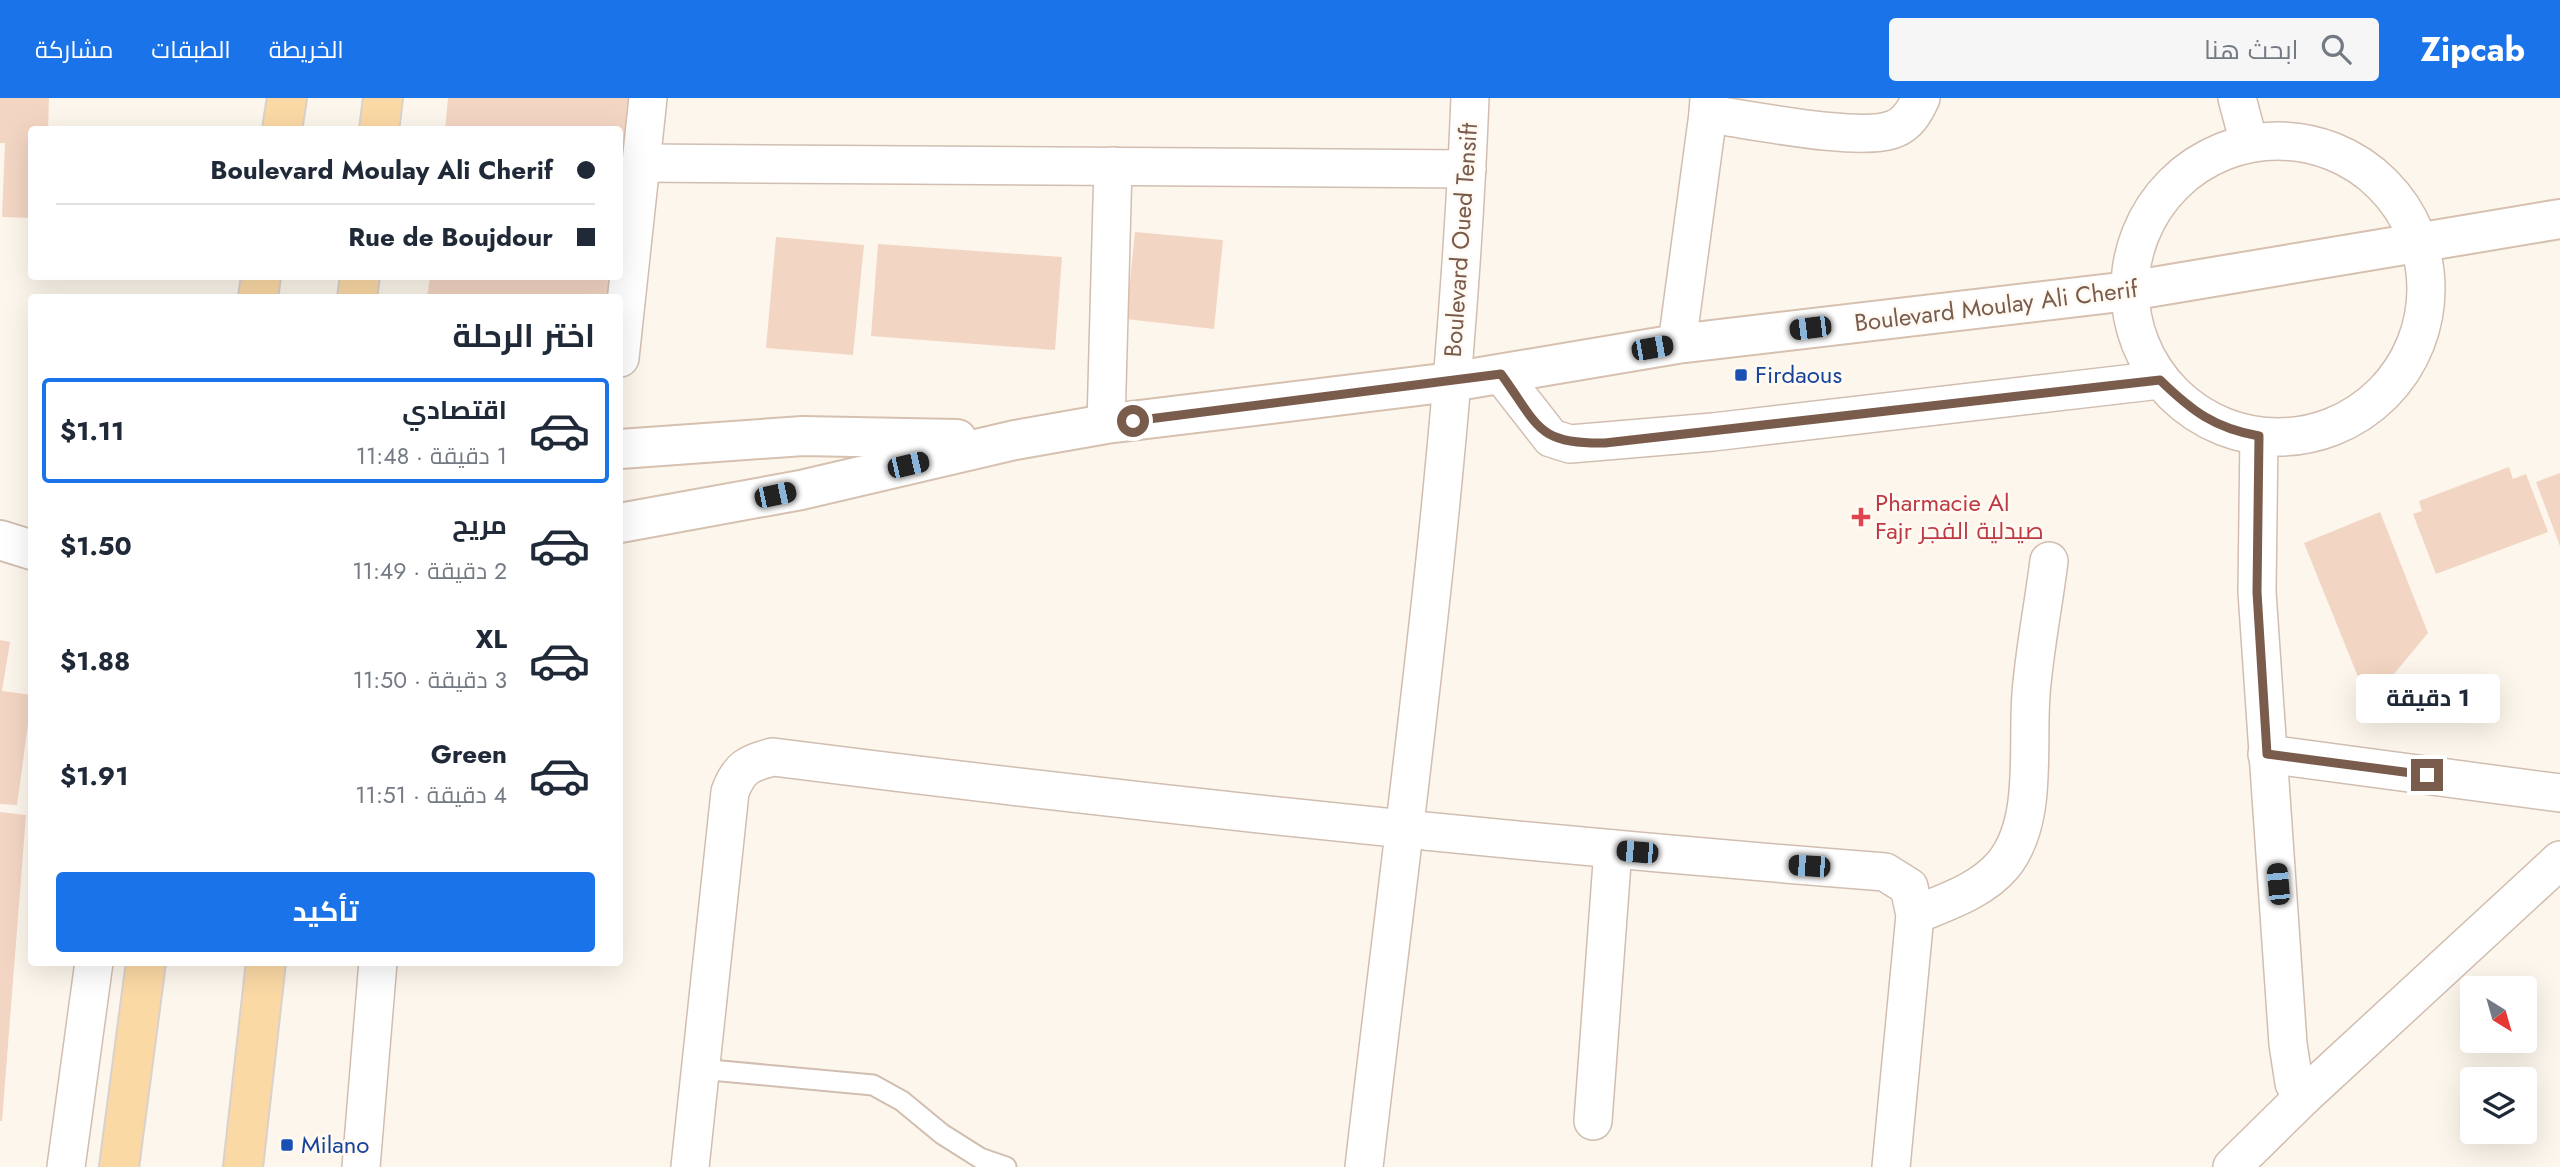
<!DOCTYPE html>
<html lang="ar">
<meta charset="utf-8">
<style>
body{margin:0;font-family:Jost,Cairo,sans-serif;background:#f6f6f7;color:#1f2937;direction:rtl;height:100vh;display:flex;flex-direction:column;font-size:26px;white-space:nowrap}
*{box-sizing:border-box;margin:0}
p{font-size:23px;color:#747a83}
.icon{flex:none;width:38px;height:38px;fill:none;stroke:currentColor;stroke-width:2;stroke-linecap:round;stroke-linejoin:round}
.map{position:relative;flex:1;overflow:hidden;direction:ltr}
.sheet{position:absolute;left:28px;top:196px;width:595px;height:672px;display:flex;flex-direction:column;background:#fff;border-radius:7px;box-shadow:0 7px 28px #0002;direction:rtl}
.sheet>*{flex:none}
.banner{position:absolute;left:28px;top:28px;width:595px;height:154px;border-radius:7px;box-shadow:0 7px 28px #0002;direction:rtl;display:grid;align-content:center;height:154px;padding:0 28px;background:#fff}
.needle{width:46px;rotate:143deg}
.tools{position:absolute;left:2460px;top:878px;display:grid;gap:14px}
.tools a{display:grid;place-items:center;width:77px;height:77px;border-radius:7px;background:#fff;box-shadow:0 7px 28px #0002;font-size:35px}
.end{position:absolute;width:32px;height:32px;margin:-16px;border:9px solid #7a5c4d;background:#fff;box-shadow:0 0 0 4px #fff}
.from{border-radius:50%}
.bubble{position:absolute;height:49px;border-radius:7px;background:#fff;box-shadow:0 7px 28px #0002;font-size:23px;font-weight:700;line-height:49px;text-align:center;direction:rtl}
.car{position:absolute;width:21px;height:42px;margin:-21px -10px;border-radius:9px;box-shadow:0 0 5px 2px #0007;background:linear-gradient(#222 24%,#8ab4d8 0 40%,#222 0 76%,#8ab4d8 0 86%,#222 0)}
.banner b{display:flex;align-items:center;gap:24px;height:66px;font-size:26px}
.banner b+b{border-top:2px solid #e0e1e3}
.banner i{width:18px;height:18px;background:#1f2937}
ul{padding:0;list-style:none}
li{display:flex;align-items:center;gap:21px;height:105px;margin:0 14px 10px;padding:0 14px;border:4px solid transparent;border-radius:7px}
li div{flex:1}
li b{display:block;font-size:26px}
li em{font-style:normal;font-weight:700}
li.active{border-color:#1a73e8}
li>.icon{width:63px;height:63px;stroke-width:1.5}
h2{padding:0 28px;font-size:32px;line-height:84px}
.button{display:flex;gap:14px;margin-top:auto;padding:14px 28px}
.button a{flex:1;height:80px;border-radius:7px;background:#1a73e8;color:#fff;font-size:28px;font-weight:700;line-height:80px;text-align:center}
header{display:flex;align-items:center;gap:42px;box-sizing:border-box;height:98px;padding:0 35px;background:#1a73e8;color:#fff}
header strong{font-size:33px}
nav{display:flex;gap:38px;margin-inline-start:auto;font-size:24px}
.search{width:490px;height:63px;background:#f6f6f7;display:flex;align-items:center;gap:18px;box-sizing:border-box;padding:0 24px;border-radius:7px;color:#747a83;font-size:26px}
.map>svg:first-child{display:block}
.building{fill:#f3d5c3}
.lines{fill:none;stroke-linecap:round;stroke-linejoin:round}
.service-casing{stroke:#d1beb0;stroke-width:23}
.minor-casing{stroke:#d1beb0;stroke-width:40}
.tertiary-casing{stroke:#d1beb0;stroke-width:42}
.secondary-casing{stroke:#d6c0b0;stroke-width:42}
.primary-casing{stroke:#dad1cd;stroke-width:42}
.service{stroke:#fff;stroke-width:19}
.minor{stroke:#fff;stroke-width:37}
.tertiary{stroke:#fff;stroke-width:38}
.secondary{stroke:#fff;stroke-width:38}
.primary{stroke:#fbd9a5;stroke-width:38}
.route{stroke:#7a5c4d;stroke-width:9}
.transit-dot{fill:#1a4fb4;stroke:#fffaf3;stroke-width:2.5}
.health-dot{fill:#e0444e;stroke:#fffaf3;stroke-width:2.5}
.labels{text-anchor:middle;stroke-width:5;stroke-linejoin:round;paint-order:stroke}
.street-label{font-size:24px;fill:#7a5c4d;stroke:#fffaf3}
.transit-label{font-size:24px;fill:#164399;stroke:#fffaf3;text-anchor:start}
.health-label{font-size:24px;fill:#be3a42;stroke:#fffaf3;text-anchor:start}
</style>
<header>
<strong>Zipcab</strong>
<div class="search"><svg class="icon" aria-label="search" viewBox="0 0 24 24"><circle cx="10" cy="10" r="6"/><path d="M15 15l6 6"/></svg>ابحث هنا</div>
<nav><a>الخريطة</a><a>الطبقات</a><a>مشاركة</a></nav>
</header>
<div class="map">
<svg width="2560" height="1069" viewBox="0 0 2560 1069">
<rect width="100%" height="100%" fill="#fdf6ec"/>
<!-- building -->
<g class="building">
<polygon points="0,0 49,0 48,32 32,32 32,120 2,119 5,45 0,45"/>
<polygon points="448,0 630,0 621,81 620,32 445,32"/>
<polygon points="1135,134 1223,142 1214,231 1126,221"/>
<polygon points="776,139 864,147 853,257 766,250"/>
<polygon points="878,146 1062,159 1055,252 871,238"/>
<polygon points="430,178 611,178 609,200 427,200"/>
<polygon points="2509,369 2513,381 2526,376 2548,434 2436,476 2413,416 2422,413 2419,403"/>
<polygon points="2560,375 2560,448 2536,384"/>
<polygon points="2380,414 2428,535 2369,606 2304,445"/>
<polygon points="0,542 10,544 2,593 32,597 17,707 0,706"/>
<polygon points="0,714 26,717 2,1023 0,1023"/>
</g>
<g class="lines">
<!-- service casing -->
<g class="service-casing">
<polyline id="service" points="700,971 873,987 902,1003 942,1036 980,1060 1006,1069"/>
</g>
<!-- minor casing -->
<g class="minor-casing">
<g id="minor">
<path d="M1709,0L1708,16C1748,21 1861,45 1894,31C1908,26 1915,13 1921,0"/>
<polyline points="2237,0 2249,45"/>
<circle cx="2278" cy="191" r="148"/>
<polyline points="641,65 1467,71"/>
<polyline points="1677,246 1708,16"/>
<polyline points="620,260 648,0"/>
<polyline points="1501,276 1551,340 1570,346 1713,334 2160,282"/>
<polyline points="1106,326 1113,68"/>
<polyline points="2259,338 2257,494 2288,946 2294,985 2302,1000"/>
<polyline points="2267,656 2560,695"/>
<path d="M1915,817C1946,804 1981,793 2003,767C2041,721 2025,641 2032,585C2036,544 2044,503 2049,463"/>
<polyline points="1593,1023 1613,751"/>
<polyline points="66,1069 94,864"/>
<polyline points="361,1069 378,864"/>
<path d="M690,1069L730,694C739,670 748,665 773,659C1143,706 1514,745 1885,774L1909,789L1915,817L1891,1069"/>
<path d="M1364,1069C1405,714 1456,358 1470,0"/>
<polyline points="2232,1069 2302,1000 2560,762"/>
</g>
</g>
<!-- tertiary casing -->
<g class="tertiary-casing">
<polyline id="tertiary" points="0,442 32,452"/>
</g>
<!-- secondary casing -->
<g class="secondary-casing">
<g id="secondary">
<polyline points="620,351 803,338 957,341"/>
<polyline points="620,425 801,392 1015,342 1106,326 1451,284 1677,246 2129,193 2560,121"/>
</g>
</g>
<!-- primary casing -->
<g class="primary-casing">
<g id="primary">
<polyline points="282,32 287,0"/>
<polyline points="379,32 383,0"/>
<polyline points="258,200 261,178"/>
<polyline points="357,200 360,178"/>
<polyline points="119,1069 146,864"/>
<polyline points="243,1069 266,864"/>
</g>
</g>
<!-- service -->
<use href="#service" class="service"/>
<!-- minor -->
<use href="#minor" class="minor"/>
<!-- tertiary -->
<use href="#tertiary" class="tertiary"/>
<!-- secondary -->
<use href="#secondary" class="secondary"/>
<!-- primary -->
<use href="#primary" class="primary"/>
</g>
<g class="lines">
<!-- route -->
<path class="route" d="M1133,323L1501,276C1539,328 1536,346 1605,345L2160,282C2192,313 2214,330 2259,338L2257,494L2267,656L2427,677"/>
</g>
<!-- markers -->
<g class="transit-dot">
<rect x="1734" y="270" width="14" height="14" rx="3.5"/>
<rect x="280" y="1040" width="14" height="14" rx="3.5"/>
</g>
<path class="health-dot" d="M1857.5 408.5h7v7h7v7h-7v7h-7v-7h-7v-7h7z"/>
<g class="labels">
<!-- street labels -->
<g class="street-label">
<text transform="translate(1461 142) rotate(-86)" y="8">Boulevard Oued Tensift</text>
<text transform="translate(1996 208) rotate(-7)" y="8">Boulevard Moulay Ali Cherif</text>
</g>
<!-- transit labels -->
<g class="transit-label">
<text x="1755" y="285">Firdaous</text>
<text x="301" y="1055">Milano</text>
</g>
<!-- health labels -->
<g class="health-label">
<text x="1875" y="413">Pharmacie Al<tspan x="1875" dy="28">Fajr صيدلية الفجر</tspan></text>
</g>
</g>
</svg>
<div class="tools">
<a><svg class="needle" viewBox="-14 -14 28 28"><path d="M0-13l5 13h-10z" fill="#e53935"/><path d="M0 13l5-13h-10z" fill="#747a83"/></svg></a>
<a><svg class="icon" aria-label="layers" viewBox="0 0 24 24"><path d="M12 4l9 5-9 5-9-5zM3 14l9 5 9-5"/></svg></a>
</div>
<i class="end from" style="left:1133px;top:323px"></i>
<i class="end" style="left:2427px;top:677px"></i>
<div class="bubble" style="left:2356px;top:576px;width:144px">1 دقيقة</div>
<i class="car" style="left:1810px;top:230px;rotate:263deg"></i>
<i class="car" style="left:1652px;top:250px;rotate:80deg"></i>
<i class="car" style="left:908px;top:367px;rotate:77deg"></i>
<i class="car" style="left:775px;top:397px;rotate:78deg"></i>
<i class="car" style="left:1637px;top:754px;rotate:275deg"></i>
<i class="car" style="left:1809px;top:768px;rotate:274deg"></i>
<i class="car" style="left:2278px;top:786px;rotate:355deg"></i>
<div class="banner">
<b><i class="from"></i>Boulevard Moulay Ali Cherif</b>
<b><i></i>Rue de Boujdour</b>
</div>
<section class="sheet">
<h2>اختر الرحلة</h2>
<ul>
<li class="active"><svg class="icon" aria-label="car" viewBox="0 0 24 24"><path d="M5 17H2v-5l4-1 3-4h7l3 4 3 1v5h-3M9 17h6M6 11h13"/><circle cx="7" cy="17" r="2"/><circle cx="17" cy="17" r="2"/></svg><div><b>اقتصادي</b><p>1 دقيقة · 11:48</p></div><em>$1.11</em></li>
<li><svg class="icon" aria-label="car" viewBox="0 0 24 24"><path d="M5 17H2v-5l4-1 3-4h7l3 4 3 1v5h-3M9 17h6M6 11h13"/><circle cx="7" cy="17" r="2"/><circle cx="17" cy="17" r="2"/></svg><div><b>مريح</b><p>2 دقيقة · 11:49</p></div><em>$1.50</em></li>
<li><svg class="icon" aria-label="car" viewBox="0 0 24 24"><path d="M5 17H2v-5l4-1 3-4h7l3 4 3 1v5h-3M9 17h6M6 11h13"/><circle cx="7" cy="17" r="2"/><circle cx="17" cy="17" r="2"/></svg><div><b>XL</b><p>3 دقيقة · 11:50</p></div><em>$1.88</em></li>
<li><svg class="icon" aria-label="car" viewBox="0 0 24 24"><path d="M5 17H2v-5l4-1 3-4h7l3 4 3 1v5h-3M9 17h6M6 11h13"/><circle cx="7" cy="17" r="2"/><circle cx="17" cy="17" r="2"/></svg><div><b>Green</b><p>4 دقيقة · 11:51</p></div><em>$1.91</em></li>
</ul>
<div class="button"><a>تأكيد</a></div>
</section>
</div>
